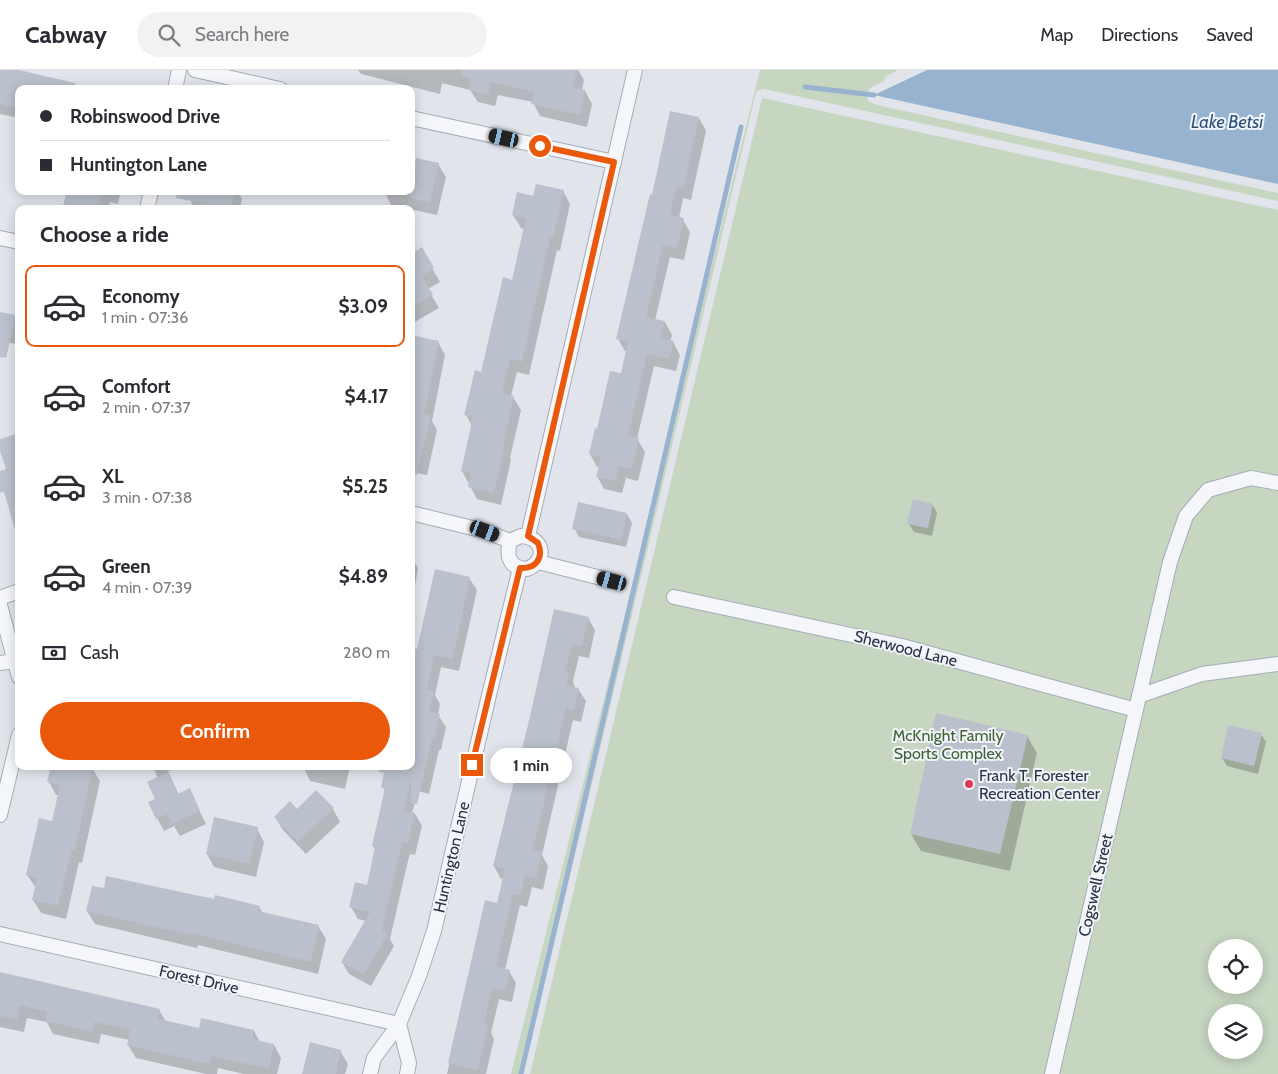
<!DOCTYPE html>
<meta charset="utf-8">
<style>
body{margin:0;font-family:Cabin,sans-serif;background:#f2f2f3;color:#2b2b33;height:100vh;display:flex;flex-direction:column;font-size:19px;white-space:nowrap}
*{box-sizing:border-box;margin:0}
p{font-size:16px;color:#7c7c81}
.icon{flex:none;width:28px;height:28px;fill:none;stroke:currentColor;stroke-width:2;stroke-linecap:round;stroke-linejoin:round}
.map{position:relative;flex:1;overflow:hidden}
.side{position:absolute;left:15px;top:135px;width:400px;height:565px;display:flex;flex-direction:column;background:#fff;border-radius:10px;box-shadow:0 2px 12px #0003}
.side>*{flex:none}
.guide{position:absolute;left:15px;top:15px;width:400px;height:110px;border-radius:10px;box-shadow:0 2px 12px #0003;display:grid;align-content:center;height:110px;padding:0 25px;background:#fff}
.buttons{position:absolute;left:1208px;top:869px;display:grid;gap:10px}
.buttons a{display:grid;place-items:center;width:55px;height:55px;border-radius:50%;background:#fff;box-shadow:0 2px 12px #0003;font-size:25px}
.end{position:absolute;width:22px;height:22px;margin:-11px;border:6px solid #ea580c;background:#fff;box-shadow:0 0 0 2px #fff}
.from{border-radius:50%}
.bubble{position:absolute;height:35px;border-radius:18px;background:#fff;box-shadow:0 2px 12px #0003;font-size:16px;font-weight:700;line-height:35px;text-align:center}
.car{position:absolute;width:15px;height:30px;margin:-15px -8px;border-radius:6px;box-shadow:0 0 4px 1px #0007;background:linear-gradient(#222 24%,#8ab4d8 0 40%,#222 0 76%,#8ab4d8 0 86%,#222 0)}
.guide b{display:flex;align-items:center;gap:18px;height:48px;font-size:19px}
.guide b+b{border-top:1px solid #e1e1e2}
.guide i{width:12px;height:12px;background:#2b2b33}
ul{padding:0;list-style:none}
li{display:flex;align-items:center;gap:15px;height:82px;margin:0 10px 8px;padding:0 15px;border:2px solid transparent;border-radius:10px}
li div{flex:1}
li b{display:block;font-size:19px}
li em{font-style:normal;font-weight:700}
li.selected{border-color:#ea580c}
li>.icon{width:45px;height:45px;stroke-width:1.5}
h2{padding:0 25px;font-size:22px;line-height:60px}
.pay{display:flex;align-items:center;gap:12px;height:55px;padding:0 25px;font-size:19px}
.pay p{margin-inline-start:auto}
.action{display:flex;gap:10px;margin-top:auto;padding:10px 25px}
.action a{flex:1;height:58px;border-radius:30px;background:#ea580c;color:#fff;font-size:20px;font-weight:700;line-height:58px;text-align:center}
header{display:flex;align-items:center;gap:30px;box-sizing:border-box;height:70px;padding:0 25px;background:#fff;border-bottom:1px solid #e1e1e2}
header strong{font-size:24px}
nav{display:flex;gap:28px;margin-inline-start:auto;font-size:18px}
.search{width:350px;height:45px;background:#f2f2f3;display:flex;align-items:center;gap:12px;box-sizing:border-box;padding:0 18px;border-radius:28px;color:#7c7c81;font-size:19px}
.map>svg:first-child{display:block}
.green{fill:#c6d6c1;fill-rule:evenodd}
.water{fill:#98b3cf}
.shadow{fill:#0003}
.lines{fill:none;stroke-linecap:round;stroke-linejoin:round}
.stream{stroke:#98b3cf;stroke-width:5}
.building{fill:#bac1cc}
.minor-casing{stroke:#a5acb6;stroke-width:16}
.minor{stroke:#f4f6f9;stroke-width:14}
.route{stroke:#ea580c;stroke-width:6}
.poi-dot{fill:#de3853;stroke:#f1f4f8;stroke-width:2}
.labels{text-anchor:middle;stroke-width:4;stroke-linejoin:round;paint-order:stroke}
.street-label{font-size:16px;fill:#273245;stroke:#f1f4f8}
.park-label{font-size:16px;fill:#3c6233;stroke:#f1f4f8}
.poi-label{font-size:16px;fill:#273245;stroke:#f1f4f8;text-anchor:start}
.water-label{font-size:18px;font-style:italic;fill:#2c517e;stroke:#f1f4f8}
</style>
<header>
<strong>Cabway</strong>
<div class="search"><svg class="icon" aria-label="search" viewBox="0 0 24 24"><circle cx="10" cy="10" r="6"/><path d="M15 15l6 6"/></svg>Search here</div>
<nav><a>Map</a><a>Directions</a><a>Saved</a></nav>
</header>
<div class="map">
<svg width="1278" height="1004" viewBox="0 0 1278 1004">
<rect width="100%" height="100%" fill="#e1e5eb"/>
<!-- green -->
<g class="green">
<path d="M760,0H898L885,7L884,11C874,16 864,18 868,31L877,35L1278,123V131L764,19L757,21L755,26L523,1004H511Z"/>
<path d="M762,28L1278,140V1004H530ZM1216,878H1254V915H1216ZM1216,942H1254V980H1216Z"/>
</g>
<!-- water -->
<polygon class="water" points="927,0 1278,0 1278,114 874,25"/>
<!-- shadow -->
<g class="shadow">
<polygon points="0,0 13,0 83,19 19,19 19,48 0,44"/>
<polygon points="358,0 578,0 584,10 582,20 585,21 592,34 587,57 540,46 533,32 498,25 495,36 478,32 470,20 442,13 440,24 361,4"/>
<polygon points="699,48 706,61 691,130 683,128 679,148 683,150 690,162 684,190 670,187 655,250 665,252 672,265 670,272 673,272 680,285 676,301 654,296 637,369 645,382 638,411 626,408 622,423 604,419 597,406 600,397 597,397 590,384 598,360 622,305 627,282 625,281 618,269 653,127"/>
<polygon points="438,94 446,107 437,145 391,135 384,121 411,121"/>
<polygon points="68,121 121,121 118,134 110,132 108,139 66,139 65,136"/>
<polygon points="192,121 238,121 242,129 240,139 195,139 190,130"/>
<polygon points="563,121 570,134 560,181 557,180 529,305 517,302 511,326 513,327 521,340 510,388 511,390 501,435 477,429 462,401 472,356 466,345 482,303 513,211 525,159 521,158 513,145 534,127"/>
<polygon points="421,179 440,212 428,219 439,238 413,253 411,250 411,185"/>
<polygon points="0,243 15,246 19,253 15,274 0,271"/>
<polygon points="438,272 445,285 432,351 437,360 427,405 411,402"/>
<polygon points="19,364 19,469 8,431 0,415 0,402 7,400 0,377 0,370"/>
<polygon points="933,435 937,443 932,466 914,462 909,454"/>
<polygon points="627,444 632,453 626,477 579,467 574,458"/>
<polygon points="411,486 418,498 414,521 411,521"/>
<polygon points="469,508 477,520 459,601 441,597 435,625 440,634 438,645 446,657 441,680 439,680 429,724 418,721 412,743 415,744 422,756 415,785 410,784 407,795 390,869 394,876 371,916 349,904 342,892 366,851 358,849 351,837 368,816 376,781 373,776 385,722 383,717 411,696 418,581"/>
<polygon points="555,540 588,548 595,560 589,588 579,586 573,611 575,618 578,619 586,631 581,652 573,650 542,785 548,796 543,820 532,817 527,837 520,835 505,900 509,901 516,913 512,932 499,929 491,963 494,969 486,1004 447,1004 486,831 498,834 504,809 501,809 494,796 529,655"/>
<polygon points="1261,664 1266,672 1258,704 1227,696 1222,688"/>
<polygon points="1027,666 1037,683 1010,801 921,781 911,764"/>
<polygon points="153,696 183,696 168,701 179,725 189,720 206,754 180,766 174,756 164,761 157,748 158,709"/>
<polygon points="303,696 350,696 345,719 310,711"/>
<polygon points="92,698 100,711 82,793 79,792 66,849 41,843 33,830 36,818 27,805 53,752 59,725 56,725 49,712"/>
<polygon points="333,739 340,752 306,784 283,760 275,747 297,740"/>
<polygon points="257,759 264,772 256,807 214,797 207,784"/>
<polygon points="215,831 259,837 263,843 318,856 326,869 318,904 198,875 197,878 95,854 87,841"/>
<polygon points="0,903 159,940 166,952 200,960 254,961 260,972 274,975 281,988 277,1004 244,1004 218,998 217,1004 206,1004 136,988 128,975 129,970 101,964 99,974 53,964 47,952 27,948 24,962 0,957"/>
<polygon points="340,981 348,994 345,1004 304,1004"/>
</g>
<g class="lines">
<!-- stream -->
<g class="stream">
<polyline points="805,17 874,25"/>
<polyline points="521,1004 741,57"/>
</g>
</g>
<!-- building -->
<g class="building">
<polygon points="0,0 19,0 75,13 75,19 19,19 19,39 0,34"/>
<polygon points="462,0 577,0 573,17 585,20 580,45 531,34 534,22 491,12 488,24 469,20 471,8 461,6"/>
<polygon points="670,41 699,47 684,118 676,117 670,145 684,148 677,178 663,175 646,247 665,251 661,268 674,271 669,289 647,284 628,366 639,368 632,399 619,396 616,411 596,407 601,387 589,384 595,358 597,359 610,301 621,303 628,272 616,269 650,124 652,125"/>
<polygon points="416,88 439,93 430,133 411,128 411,100 413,101"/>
<polygon points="536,114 564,120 553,168 550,168 522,292 510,289 502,323 514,326 503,376 505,376 494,423 468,417 471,403 461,401 473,347 464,345 475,300 481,302 503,207 512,210 526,148 512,145 517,122 533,126"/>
<polygon points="67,121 102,121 98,139 74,139 63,136"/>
<polygon points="177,121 235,121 231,139 200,139 202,133 176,128"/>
<polygon points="422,177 434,198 422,206 433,225 411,238 411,184"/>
<polygon points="0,242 16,245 6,288 0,287"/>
<polygon points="411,265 439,271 424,344 431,346 417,405 411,404"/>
<polygon points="19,363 19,460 15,460 4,421 0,423 0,401 6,399 0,381 0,369"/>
<polygon points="913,429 933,434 928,458 907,454"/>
<polygon points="578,432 627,443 622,470 572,459"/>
<polygon points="435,499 470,507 453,589 434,585 427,619 434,621 429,642 440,644 434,669 432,668 417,734 411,733 411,709 404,740 415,743 408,773 403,772 400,782 382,860 388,863 364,905 341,892 370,842 349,837 355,812 367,815 375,777 372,776 385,718 381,717 384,703 379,702 380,696 411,696 411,578 417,579"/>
<polygon points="554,539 589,547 582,576 572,574 565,602 569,603 566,615 579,618 574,640 566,638 533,780 542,782 536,808 525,805 521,825 513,824 496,896 510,900 505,921 492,918 484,954 488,955 478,1000 448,993 485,830 497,833 505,799 493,796 528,655"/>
<polygon points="936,643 1028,665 1000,784 910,764"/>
<polygon points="1228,655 1262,663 1254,696 1221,688"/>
<polygon points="51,696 93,696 75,780 72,780 58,836 32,830 37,808 26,805 39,748 52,751 60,715 47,712"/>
<polygon points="168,702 178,724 190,718 200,741 171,754 167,744 156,749 148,732 155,729 147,712"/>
<polygon points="316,720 334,738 298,772 274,747 290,731 297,739"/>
<polygon points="214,747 258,757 249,794 206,784"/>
<polygon points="106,806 214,829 215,825 260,836 258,841 319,855 311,892 191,863 190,865 86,841 92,816 104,818"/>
<polygon points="0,902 160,939 158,949 199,958 201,948 254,960 252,969 274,974 269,999 211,986 209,994 127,975 130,960 94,952 92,962 45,951 47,942 20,935 17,950 0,946"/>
<polygon points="310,972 341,980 336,1004 302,1004"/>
</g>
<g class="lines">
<!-- minor casing -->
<g class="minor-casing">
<g id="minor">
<polyline points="195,0 280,19"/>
<polyline points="175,19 179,0"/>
<polyline points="411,48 614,92"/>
<polyline points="147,139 151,121"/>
<polyline points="0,168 19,172"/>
<polyline points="411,443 485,461 510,471"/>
<path d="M521,466C544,467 548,491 527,499C509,498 506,486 510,471Z"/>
<polyline points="528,466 635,0"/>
<polyline points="538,492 613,511"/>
<polyline points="674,527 902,576 1136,640"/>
<polyline points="0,528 19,521"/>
<polyline points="0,535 19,607"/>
<polyline points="0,593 15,591"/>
<polyline points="1139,626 1202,604 1278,594"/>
<polyline points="0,745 19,665"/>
<polyline points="0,864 399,954"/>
<polyline points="399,954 409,993 407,1004"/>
<polyline points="370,1004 374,988 399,954 419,906 434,861 490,621 520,498"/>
<polyline points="1052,1004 1170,492 1186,446 1208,420 1251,408 1278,413"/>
</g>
</g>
<!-- minor -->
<use href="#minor" class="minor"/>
</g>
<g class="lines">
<!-- route -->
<path class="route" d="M472,695L520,498C536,499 544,488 538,473L528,466L614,92L540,76"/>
</g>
<!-- markers -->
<circle class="poi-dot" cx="969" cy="714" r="5"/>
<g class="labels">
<!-- street labels -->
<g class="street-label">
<text transform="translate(906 578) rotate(14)" y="6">Sherwood Lane</text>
<text transform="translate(451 787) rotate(-77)" y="6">Huntington Lane</text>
<text transform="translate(1095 815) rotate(-77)" y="6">Cogswell Street</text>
<text transform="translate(199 909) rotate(13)" y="6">Forest Drive</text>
</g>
<!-- park labels -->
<g class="park-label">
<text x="948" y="671">McKnight Family<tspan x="948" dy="18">Sports Complex</tspan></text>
</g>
<!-- poi labels -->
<g class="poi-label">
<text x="979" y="711">Frank T. Forester<tspan x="979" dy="18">Recreation Center</tspan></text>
</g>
<!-- water labels -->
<g class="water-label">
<text x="1227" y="58">Lake Betsi</text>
</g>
</g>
</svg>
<div class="buttons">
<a><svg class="icon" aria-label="locate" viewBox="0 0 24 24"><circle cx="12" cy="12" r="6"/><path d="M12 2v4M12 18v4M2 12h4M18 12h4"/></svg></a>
<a><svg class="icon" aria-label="layers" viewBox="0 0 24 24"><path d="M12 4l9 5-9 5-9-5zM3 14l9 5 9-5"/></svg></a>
</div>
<i class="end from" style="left:540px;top:76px"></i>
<i class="end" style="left:472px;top:695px"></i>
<div class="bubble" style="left:490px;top:678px;width:82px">1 min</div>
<i class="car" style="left:504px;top:68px;rotate:283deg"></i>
<i class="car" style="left:485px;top:461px;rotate:111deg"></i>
<i class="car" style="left:612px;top:511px;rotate:285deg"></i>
<div class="guide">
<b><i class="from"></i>Robinswood Drive</b>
<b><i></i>Huntington Lane</b>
</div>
<section class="side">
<h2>Choose a ride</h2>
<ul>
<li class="selected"><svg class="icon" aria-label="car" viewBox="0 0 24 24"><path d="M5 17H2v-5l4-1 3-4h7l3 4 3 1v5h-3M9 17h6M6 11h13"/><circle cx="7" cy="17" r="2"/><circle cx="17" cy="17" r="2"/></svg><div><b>Economy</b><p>1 min · 07:36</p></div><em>$3.09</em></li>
<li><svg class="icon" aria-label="car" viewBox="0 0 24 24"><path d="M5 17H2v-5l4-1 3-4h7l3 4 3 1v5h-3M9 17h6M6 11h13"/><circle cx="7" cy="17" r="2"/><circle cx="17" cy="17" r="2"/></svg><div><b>Comfort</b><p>2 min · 07:37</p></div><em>$4.17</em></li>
<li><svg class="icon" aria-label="car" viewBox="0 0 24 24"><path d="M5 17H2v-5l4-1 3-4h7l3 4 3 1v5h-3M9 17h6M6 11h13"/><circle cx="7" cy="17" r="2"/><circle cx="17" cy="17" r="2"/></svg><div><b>XL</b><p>3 min · 07:38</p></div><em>$5.25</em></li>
<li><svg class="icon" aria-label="car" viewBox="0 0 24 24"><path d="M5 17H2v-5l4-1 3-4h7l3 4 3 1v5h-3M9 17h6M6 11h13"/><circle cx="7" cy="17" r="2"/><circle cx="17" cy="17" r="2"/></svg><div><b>Green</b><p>4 min · 07:39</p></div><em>$4.89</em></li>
</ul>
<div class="pay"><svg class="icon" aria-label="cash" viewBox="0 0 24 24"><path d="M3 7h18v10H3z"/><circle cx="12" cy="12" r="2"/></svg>Cash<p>280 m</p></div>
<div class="action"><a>Confirm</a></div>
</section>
</div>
